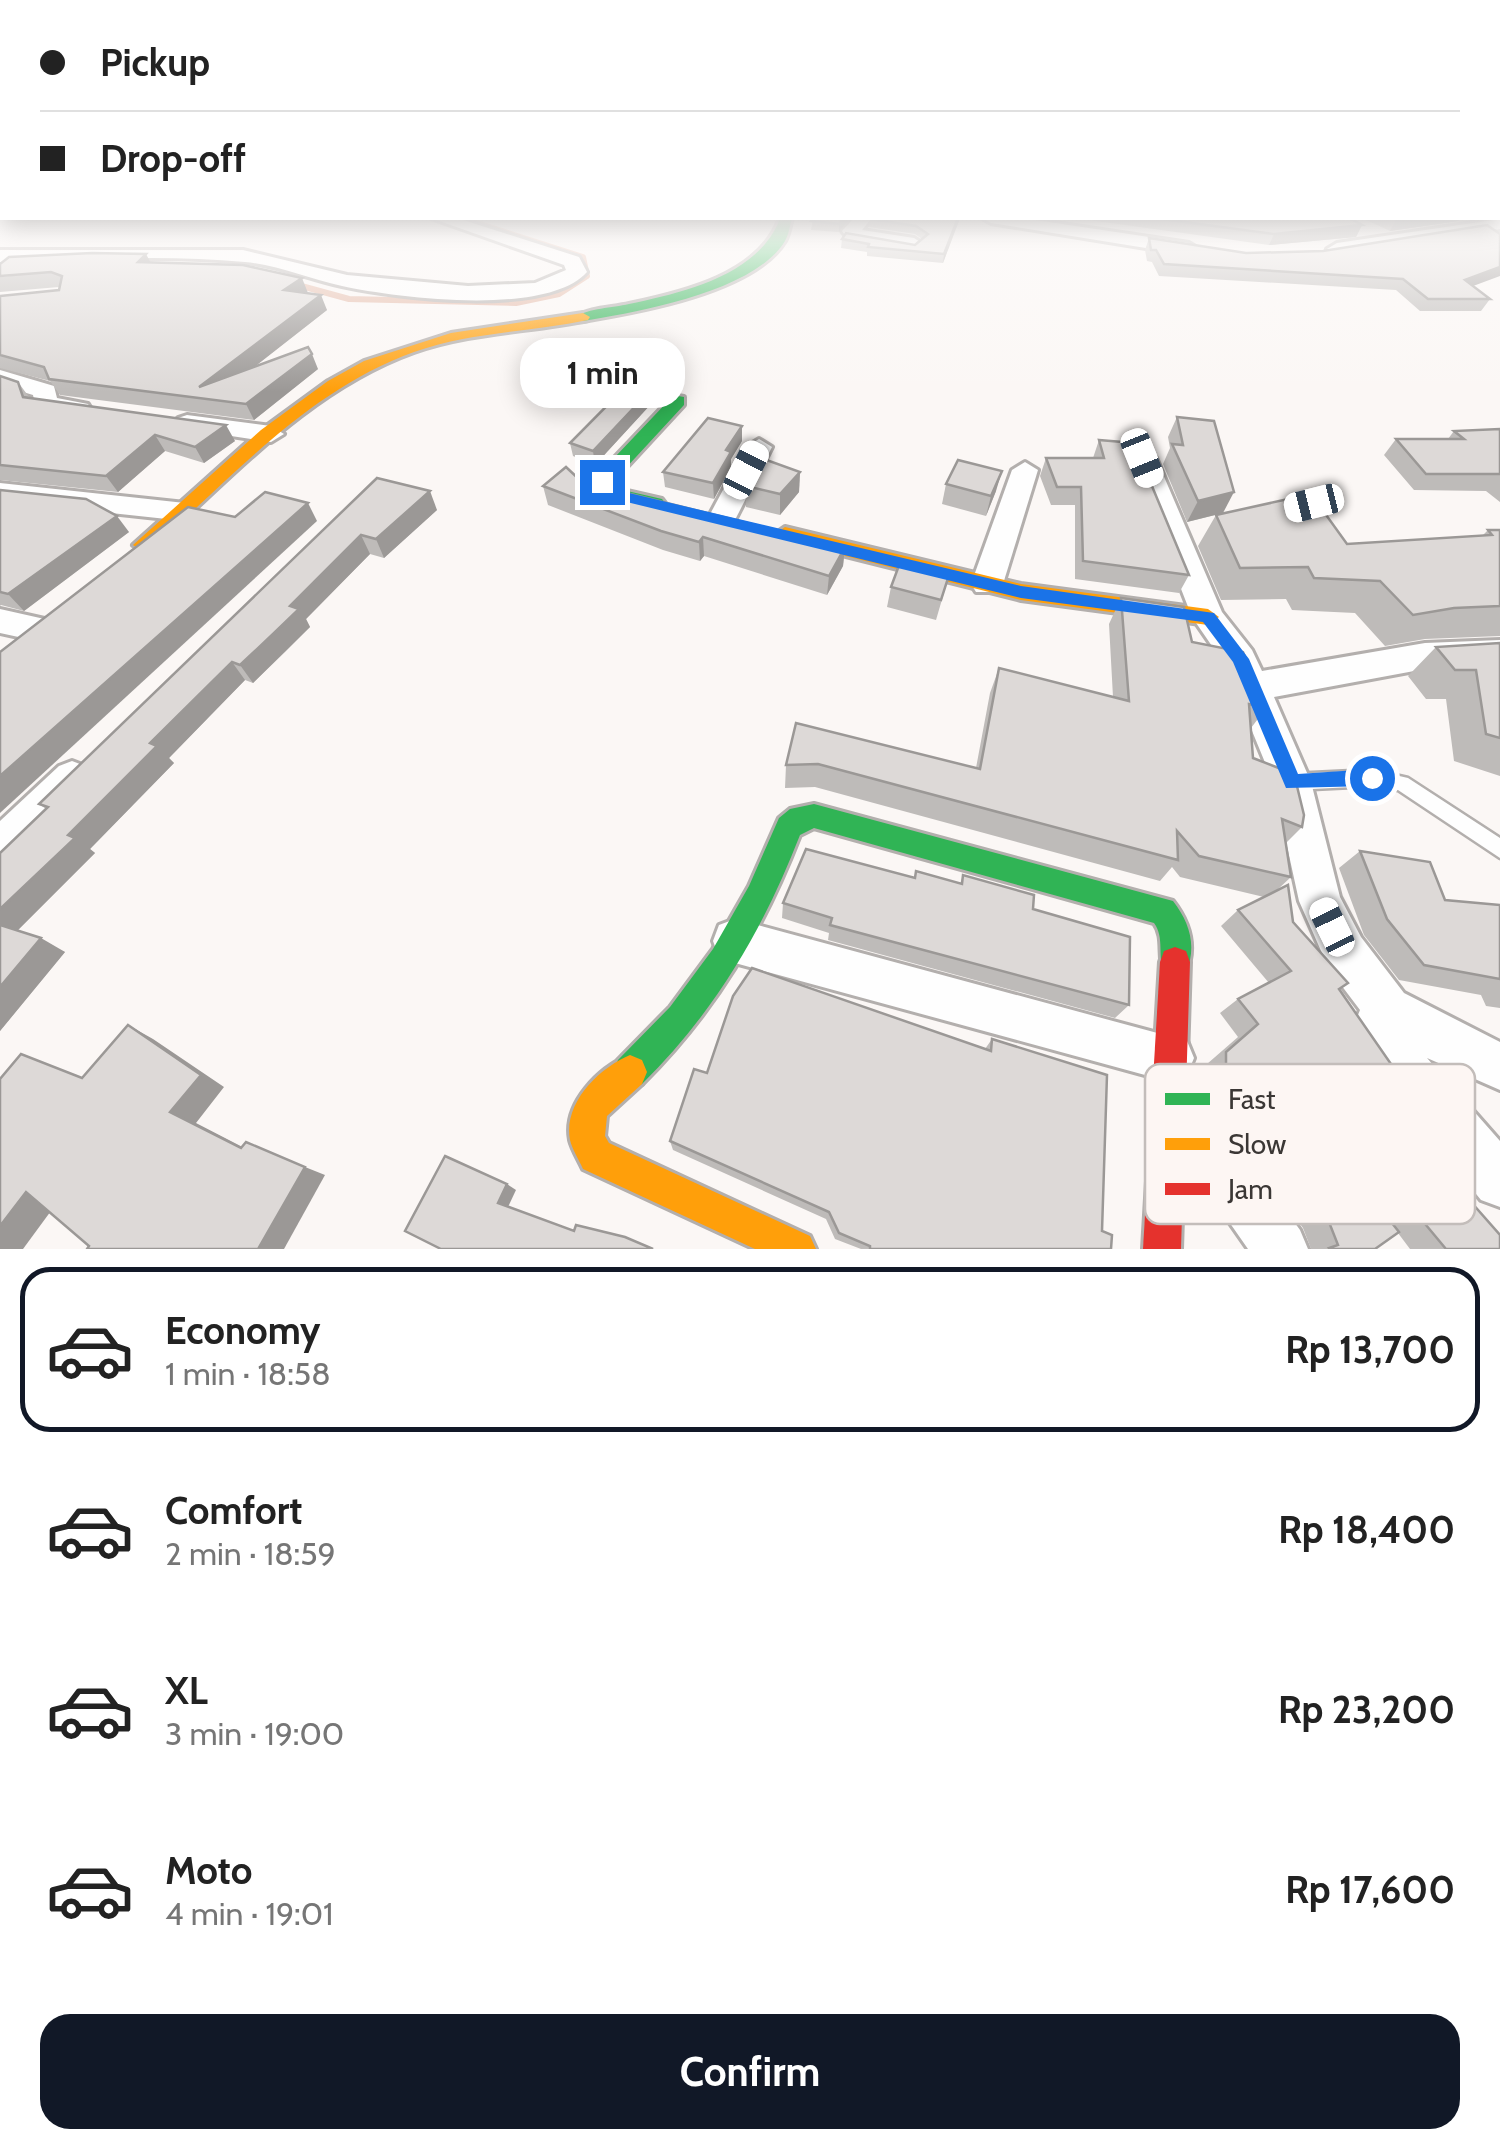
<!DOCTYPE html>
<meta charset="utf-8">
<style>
body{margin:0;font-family:Cabin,sans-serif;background:#f6f6f6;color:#222;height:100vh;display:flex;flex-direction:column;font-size:38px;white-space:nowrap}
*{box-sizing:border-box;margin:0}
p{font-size:32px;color:#767676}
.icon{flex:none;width:55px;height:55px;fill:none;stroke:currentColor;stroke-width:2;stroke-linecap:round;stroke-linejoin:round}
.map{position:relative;height:1249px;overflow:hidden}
.drawer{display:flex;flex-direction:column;background:#fff;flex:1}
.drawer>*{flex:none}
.guide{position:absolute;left:0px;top:0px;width:1500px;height:220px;box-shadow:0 5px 25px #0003;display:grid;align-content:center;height:220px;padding:0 40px;background:#fff}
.end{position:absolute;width:45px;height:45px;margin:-22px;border:12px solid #1a73e8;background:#fff;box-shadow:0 0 0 5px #fff}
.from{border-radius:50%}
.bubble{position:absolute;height:70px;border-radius:30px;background:#fff;box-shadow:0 5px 25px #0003;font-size:32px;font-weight:700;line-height:70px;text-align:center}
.car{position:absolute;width:30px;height:60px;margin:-30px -15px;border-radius:12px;box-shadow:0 0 8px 2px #0007;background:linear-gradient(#fff 24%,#345 0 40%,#fff 0 76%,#345 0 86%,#fff 0)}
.guide b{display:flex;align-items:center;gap:35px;height:95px;font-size:38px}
.guide b+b{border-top:2px solid #e0e0e0}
.guide i{width:25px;height:25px;background:#222}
ul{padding:18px 0 0;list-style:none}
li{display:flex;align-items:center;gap:30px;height:165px;margin:0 20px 15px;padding:0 20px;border:5px solid transparent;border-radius:30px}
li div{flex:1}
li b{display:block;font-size:38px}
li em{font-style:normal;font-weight:700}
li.on{border-color:#111827}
li>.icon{width:90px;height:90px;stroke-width:1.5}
.primary-button{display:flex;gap:20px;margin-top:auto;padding:20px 40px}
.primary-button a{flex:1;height:115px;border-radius:30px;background:#111827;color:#fff;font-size:40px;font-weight:700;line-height:115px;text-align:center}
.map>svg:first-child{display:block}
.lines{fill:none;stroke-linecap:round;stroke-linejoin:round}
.stream{stroke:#e4b9a7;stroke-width:6}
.lane-casing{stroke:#b3afad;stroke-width:5}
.street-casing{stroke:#b3afad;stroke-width:6}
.fast-casing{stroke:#b3afad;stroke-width:6}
.slow-casing{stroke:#b3afad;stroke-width:6}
.jam-casing{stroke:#b3afad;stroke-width:6}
.lane{fill:#fefefe;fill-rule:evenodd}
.street{fill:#fefefe;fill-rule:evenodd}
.fast{fill:#30b455;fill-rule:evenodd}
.slow{fill:#ff9f0a;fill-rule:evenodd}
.jam{fill:#e5322d;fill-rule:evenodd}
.wall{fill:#bebbb9}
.shaded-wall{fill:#9b9896}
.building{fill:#ddd9d7;stroke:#9b9896;stroke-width:2.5}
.route{fill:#1a73e8}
.key{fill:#fdf6f3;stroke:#c3bdba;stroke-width:2.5}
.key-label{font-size:28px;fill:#3b3735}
</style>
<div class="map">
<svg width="1500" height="1249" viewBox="0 0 1500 1249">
<rect width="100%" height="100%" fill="#fbf7f5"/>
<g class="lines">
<!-- stream -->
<polyline class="stream" points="294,284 349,299 516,303 559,294 587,276 583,257 461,218"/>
<!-- lane casing -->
<g class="lane-casing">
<polygon id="lane" points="1373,770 1408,778 1500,838 1500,858 1398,790 1373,786 1292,790 1286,787 1283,782 1286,777 1292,774"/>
</g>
<!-- street casing -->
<g class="street-casing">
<g id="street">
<path d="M431,218H457L579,257L587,272C547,317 397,298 342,286C309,279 278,265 245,262C164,254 81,260 0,262V250H243L347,275L468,286L535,283L566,270L564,265Z"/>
<polygon points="854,218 872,218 862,230 914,238 923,244 914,250 848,239 842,231"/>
<polygon points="982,218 1022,218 1189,243 1199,249 1189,255 991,223"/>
<polygon points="1500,219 1500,229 1337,255 1327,249 1337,243"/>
<polygon points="0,370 54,386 57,398 88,404 91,409 79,416 36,409 33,395 0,385"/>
<polygon points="187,415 271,426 284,434 271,442 178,428 174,423 178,418"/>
<polygon points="759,439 772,447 736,518 732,525 712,525 708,518 746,447"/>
<polygon points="1143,450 1156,458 1222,612 1252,650 1262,671 1425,643 1500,640 1500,666 1425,669 1274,697 1311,782 1340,897 1361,937 1404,993 1500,1042 1500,1090 1427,1058 1500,1141 1500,1207 1481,1200 1382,1079 1356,1020 1360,1010 1329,969 1299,901 1273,782 1225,665 1192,617 1130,458"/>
<polygon points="1025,462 1038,470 1003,584 998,592 976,592 971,584 1012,470"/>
<polygon points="0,483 185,503 199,512 185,521 0,501"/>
<polygon points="0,609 49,620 53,629 49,638 37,641 0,633"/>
<polygon points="72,761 85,766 91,778 85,790 14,860 0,866 0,821 59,766"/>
<polygon points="735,919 1187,1041 1194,1058 1187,1075 1179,1078 1194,1084 1300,1230 1308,1249 1248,1249 1158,1120 1151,1102 1158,1084 1167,1081 735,963 719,957 713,941 719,925"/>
</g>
</g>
<!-- fast casing -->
<g class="fast-casing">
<g id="fast">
<path d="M780,218H792C790,225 789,234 785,241C754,292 638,312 583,321L576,317C589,308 612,308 629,304C682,293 760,275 780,218Z"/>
<polygon points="678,396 684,397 684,405 612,483 614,488 662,499 665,503 662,507 655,509 600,497 593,482 595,478 672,397"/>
<path d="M814,804L1173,901C1190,923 1197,946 1186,973L1175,977L1164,973C1157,956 1165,938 1154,923L814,828L800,835C763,930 715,1012 642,1084L630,1089L618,1084L613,1072L618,1060L670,1007L713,949L749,886L779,818L790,809Z"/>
</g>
</g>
<!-- slow casing -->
<g class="slow-casing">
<g id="slow">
<path d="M583,313L590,317L588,320C530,332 470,332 414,352C308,390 232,478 150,550L143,552L133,545L261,430L328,381L364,361L451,333Z"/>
<polygon points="785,527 1021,584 1208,609 1219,617 1208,625 1021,600 778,539 775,534"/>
<path d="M630,1055L642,1060L647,1072L642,1084L607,1116L605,1136L609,1143L810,1236L816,1249H755L583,1169C579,1160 572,1149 570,1140C563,1103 599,1068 630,1055Z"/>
</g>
</g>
<!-- jam casing -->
<g class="jam-casing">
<polygon id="jam" points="1175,947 1186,951 1190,962 1181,1249 1143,1249 1160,962 1164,951"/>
</g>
<!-- lane -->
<use href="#lane" class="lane"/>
<!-- street -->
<use href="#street" class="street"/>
<!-- fast -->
<use href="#fast" class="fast"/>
<!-- slow -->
<use href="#slow" class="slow"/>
<!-- jam -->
<use href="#jam" class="jam"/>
</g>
<!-- wall -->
<g class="wall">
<polygon points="813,218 850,218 839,232 811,230"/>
<polygon points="960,218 943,263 867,256 867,252 841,248 842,239 915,245 922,239 915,234 869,227 870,219"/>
<polygon points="1082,218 1349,218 1362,225 1356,237 1269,245 1082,219"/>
<polygon points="1362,218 1460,218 1458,221 1390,231"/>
<polygon points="1149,238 1473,286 1490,299 1481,311 1420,311 1396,290 1159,276 1152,262 1147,261 1145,250"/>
<polygon points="151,262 308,293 327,310 255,366 318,369 254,420 60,395 50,381 0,368 0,296 59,290 59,287 0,292 0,277"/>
<polygon points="0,376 18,382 29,397 235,441 204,463 165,451 118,492 0,480"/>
<polygon points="683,377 663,391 595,465 573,456 570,443"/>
<polygon points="1177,417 1223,513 1187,522 1163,464 1170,448 1168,437"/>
<polygon points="1500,429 1500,502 1486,491 1414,490 1384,455 1396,439 1448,439 1454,431"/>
<polygon points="1099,440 1189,575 1179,593 1075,579 1075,505 1051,505 1040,476 1046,458 1093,458"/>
<polygon points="742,441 731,459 731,467 714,499 665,487 663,472"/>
<polygon points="800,472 799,492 780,515 746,507 746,486"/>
<polygon points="377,478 437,510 384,558 370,554 306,619 310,627 285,652 253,683 245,680 169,758 174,763 90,849 95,853 17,931 65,952 0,1031 0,853 46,809 39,804"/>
<polygon points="582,482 845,547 843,566 827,595 704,556 700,561 663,550 548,505 543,486"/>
<polygon points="946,484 996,491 986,516 942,504"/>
<polygon points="0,490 129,532 24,611 1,605 0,606"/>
<polygon points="1216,515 1347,544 1483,535 1488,530 1500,530 1500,636 1425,639 1385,646 1355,613 1292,610 1286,599 1221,600 1198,546"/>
<polygon points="950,572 936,620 887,607 891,587"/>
<polygon points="1121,598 1192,642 1267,707 1251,728 1253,758 1302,827 1286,843 1291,877 1276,891 1293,922 1339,989 1382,1100 1313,1122 1384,1213 1419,1185 1449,1177 1500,1249 1410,1249 1398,1233 1375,1249 1311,1249 1303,1228 1207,1095 1207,1064 1238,1037 1220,1013 1238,999 1269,983 1221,926 1238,910 1264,897 1180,877 1172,867 1160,881 815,787 785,788 786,765 796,723 976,768 990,693 999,668 1113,697 1109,624"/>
<polygon points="1500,643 1500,776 1454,761 1446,699 1426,699 1408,676 1436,647"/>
<polygon points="1360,851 1445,900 1500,905 1500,1008 1486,1006 1481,995 1399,980 1364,935 1339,868"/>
<polygon points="916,871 960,884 963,875 1033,909 1129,1005 1115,1018 828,940 829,933 782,918 783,903 914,878"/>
<polygon points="992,1039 1111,1249 861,1249 835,1239 826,1219 673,1150 670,1141 707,1073 985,1049"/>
</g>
<!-- shaded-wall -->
<g class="shaded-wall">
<polygon points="844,218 850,218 839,232 839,224"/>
<polygon points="958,218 960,218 943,263 944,254"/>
<polygon points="1413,218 1460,218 1458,221 1390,231 1396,220"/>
<polygon points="1362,225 1356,237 1269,245 1274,234"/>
<polygon points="146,254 154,269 138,262"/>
<polygon points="1500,267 1500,276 1457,292 1465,280"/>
<polygon points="302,278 308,293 284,290"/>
<polygon points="321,295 327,310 212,400 199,387"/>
<polygon points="312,354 318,369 254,420 246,404"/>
<polygon points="682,364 683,377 663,391 595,465 593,451 662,378"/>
<polygon points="226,425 235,441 204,463 195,447"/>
<polygon points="742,426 742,441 731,459 731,467 714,499 713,483 726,450"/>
<polygon points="155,435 165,451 118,492 106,476"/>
<polygon points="1002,471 996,491 986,516 991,496"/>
<polygon points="800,472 799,492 780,515 780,494"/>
<polygon points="430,491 437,510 384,558 376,539"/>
<polygon points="1234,492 1223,513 1187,522 1198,501"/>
<polygon points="308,503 317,521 0,813 0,776"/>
<polygon points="117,516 129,532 24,611 8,594"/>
<polygon points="361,535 370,554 306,619 310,627 253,683 240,665 290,606"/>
<polygon points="703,537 704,556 700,561 699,542"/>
<polygon points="845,547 843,566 827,595 829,576"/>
<polygon points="232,662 245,680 169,758 174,763 90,849 95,853 12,936 0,928 0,909 150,743"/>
<polygon points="41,938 65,952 0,1031 0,987"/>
<polygon points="128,1025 153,1039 224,1087 196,1123 264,1158 241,1148 170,1112"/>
<polygon points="1409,1090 1382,1100 1288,1130 1311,1120"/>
<polygon points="305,1167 325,1175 284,1249 258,1249"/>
<polygon points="507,1184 516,1190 507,1209 498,1203"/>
<polygon points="26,1192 59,1200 23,1249 0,1249 0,1226"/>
</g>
<!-- building -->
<g class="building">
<polygon points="813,218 844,218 839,224 811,221"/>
<polygon points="871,218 958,218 944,254 868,247 869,244 842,239 846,233 915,245 928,234 916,226 870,219"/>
<polygon points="1154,218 1349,218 1362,225 1274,234"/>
<polygon points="1487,225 1500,234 1500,267 1465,280 1490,299 1428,299 1403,279 1164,264 1156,250 1151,250 1149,238 1246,253 1323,251"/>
<polygon points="92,253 146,254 138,262 243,265 302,278 284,290 321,295 199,387 308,347 312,354 246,404 49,379 44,367 0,355 0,296 59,290 62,276 51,272 0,276 0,264 9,257"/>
<polygon points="664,348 682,364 662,378 593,451 570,443"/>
<polygon points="0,376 18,382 23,397 226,425 195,447 155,435 106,476 0,465"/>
<polygon points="1177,417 1214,421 1234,492 1198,501 1172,444 1183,445"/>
<polygon points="708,418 742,426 726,450 731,452 713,483 663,472"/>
<polygon points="1500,429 1500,474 1426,474 1396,439 1464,439 1454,431"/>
<polygon points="1099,440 1134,443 1189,575 1083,561 1081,487 1057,487 1046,458 1104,458"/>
<polygon points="761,458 800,472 780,494 746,486"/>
<polygon points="958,460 1002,471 991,496 946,484"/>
<polygon points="566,467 582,482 845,547 829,576 703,537 699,542 661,531 543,486"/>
<polygon points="377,478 430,491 376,539 361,535 290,606 299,609 273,634 240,665 232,662 150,743 157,746 68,835 75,838 0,909 0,853 48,807 39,804"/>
<polygon points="0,490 86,499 117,516 8,594 0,592"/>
<polygon points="265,492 308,503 0,776 0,652 188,507 235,517"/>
<polygon points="1311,494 1347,544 1492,535 1488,530 1500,530 1500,606 1454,608 1413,615 1380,581 1314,578 1308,567 1240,568 1216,515"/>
<polygon points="901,560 950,572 941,600 891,587"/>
<polygon points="1121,598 1184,607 1192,642 1243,652 1267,707 1249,704 1253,758 1294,774 1304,815 1302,827 1282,819 1291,877 1199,856 1177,831 1178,860 818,764 786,765 796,723 980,769 999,668 1129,701"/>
<polygon points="1500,643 1500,738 1486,734 1476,670 1455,670 1436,647"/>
<polygon points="806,849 915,878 916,871 962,884 963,875 1034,895 1033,909 1130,937 1129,1005 830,925 832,918 783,903"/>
<polygon points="1360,851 1430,862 1445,900 1500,905 1500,979 1424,965 1387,919"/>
<polygon points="1288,885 1293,922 1348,983 1339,989 1409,1090 1311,1120 1399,1232 1375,1249 1330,1249 1329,1248 1338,1245 1329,1222 1226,1084 1226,1052 1258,1024 1238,999 1291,971 1238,910"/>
<polygon points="0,925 41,938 0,987"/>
<polygon points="752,968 991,1051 992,1039 1107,1075 1102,1231 1112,1235 1111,1249 870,1249 870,1246 839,1233 829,1212 670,1141 694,1069 707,1073 733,996"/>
<polygon points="128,1025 201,1075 170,1112 241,1148 246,1142 305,1167 258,1249 87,1249 89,1246 26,1192 0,1226 0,1079 21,1054 82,1078"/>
<polygon points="445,1156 507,1184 498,1203 574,1231 576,1225 625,1237 653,1249 441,1249 405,1231"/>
<polygon points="1449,1177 1500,1235 1500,1249 1446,1249 1411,1207"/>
</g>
<!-- sky -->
<linearGradient id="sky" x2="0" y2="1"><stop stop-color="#a6b6ce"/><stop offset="0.55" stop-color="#fdfbfa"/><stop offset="1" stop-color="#fdfbfa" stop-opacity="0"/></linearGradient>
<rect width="1500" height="392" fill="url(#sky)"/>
<!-- route -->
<polygon class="route" points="602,477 612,489 1021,586 1214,613 1249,659 1298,774 1372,769 1382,778 1372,786 1286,788 1233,662 1203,622 1021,598 602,496 594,488"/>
<!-- legend -->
<rect x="1145" y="1064" width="330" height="160" rx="15" class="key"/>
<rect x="1165" y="1093" width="45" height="12" fill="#30b455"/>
<rect x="1165" y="1138" width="45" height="12" fill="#ff9f0a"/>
<rect x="1165" y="1183" width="45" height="12" fill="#e5322d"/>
<g class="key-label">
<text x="1228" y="1109">Fast</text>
<text x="1228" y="1154">Slow</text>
<text x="1228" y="1199">Jam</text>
</g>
</svg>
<i class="end from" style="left:1372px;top:778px"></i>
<i class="end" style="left:602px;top:482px"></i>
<div class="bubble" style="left:520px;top:338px;width:165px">1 min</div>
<i class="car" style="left:1142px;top:458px;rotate:158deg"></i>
<i class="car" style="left:746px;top:470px;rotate:27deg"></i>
<i class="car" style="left:1314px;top:503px;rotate:256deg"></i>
<i class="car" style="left:1332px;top:927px;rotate:334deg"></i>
<div class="guide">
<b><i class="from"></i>Pickup</b>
<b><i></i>Drop-off</b>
</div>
</div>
<section class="drawer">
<ul>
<li class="on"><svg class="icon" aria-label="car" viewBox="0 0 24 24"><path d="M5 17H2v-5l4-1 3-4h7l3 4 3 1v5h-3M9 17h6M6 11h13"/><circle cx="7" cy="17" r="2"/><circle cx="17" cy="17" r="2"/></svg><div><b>Economy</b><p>1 min · 18:58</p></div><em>Rp 13,700</em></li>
<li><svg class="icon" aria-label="car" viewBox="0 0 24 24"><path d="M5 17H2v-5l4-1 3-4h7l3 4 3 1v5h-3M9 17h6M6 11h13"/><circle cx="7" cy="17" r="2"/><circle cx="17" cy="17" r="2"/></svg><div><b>Comfort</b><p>2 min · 18:59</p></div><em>Rp 18,400</em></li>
<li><svg class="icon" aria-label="car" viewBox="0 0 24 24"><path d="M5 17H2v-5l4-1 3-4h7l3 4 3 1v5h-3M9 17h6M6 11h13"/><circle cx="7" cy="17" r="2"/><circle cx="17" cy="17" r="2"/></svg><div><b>XL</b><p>3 min · 19:00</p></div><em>Rp 23,200</em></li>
<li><svg class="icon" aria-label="car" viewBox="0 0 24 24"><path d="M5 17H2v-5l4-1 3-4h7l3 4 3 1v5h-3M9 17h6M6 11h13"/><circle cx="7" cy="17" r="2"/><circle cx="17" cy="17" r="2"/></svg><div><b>Moto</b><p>4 min · 19:01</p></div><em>Rp 17,600</em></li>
</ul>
<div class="primary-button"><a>Confirm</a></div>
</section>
